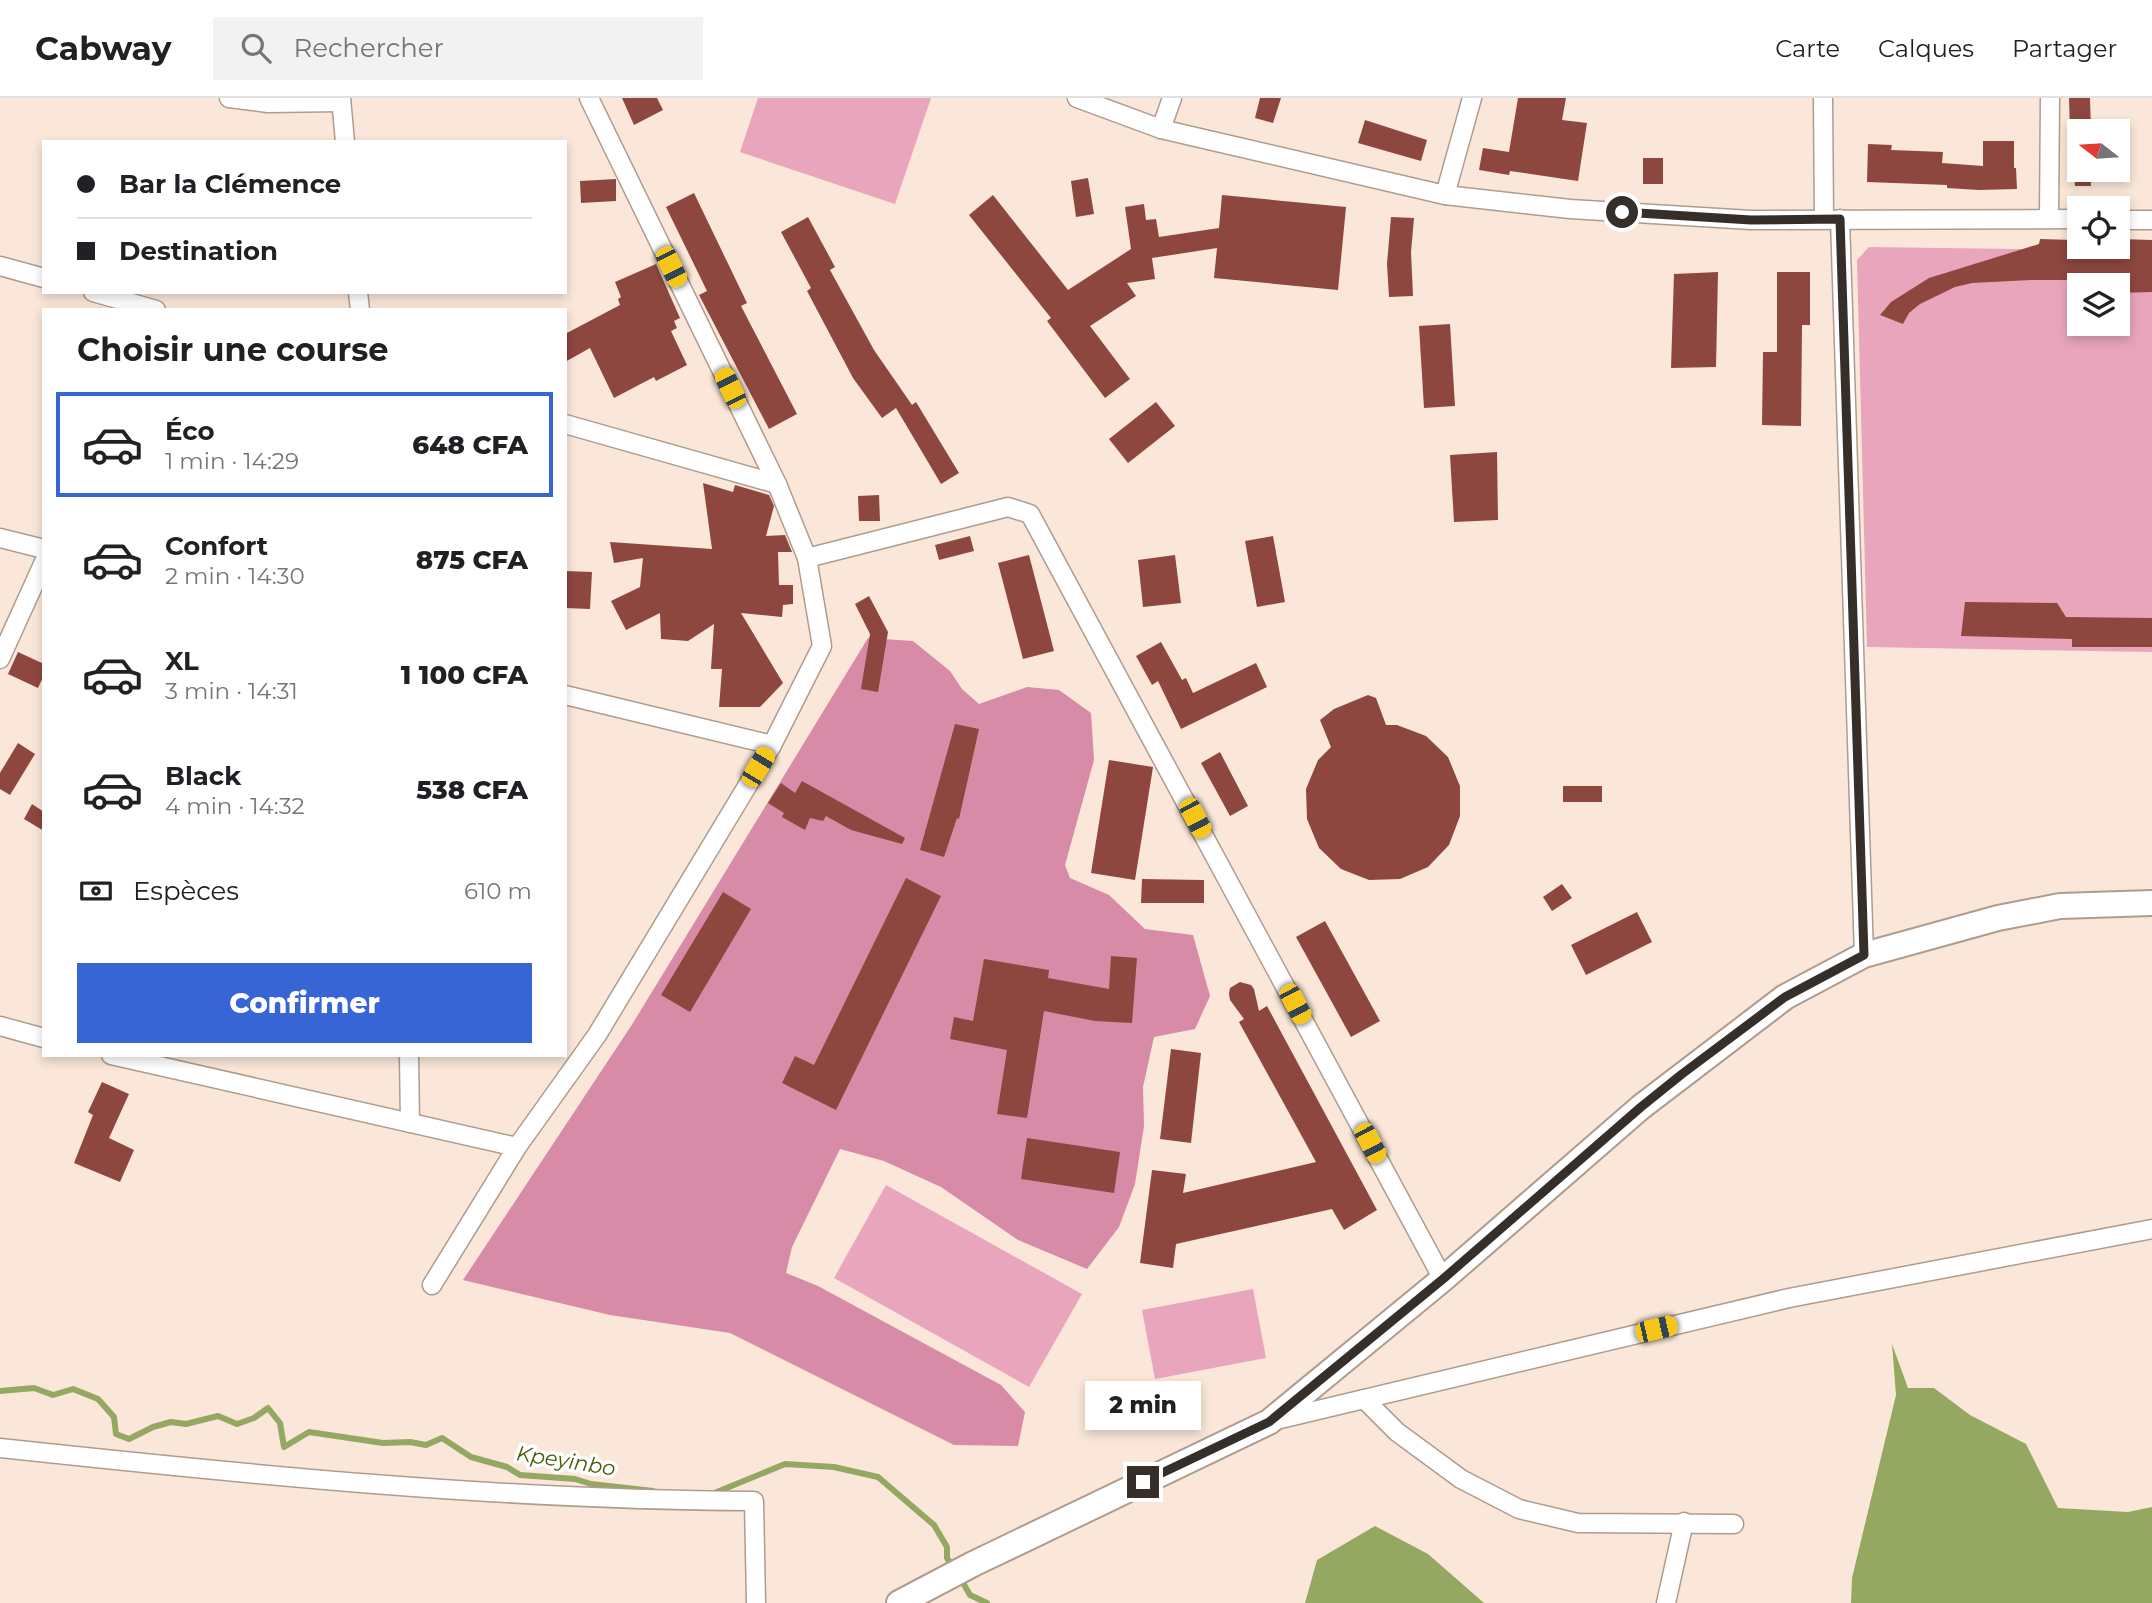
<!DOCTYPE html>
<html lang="fr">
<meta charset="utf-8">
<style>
body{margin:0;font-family:Montserrat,sans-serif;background:#f2f2f2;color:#202124;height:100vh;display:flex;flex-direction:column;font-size:26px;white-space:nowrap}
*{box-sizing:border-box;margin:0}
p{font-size:23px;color:#757577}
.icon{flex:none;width:38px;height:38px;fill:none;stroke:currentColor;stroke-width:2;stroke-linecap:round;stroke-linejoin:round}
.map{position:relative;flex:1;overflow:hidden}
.panel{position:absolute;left:42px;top:210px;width:525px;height:749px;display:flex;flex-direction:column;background:#fff;border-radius:0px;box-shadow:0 4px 10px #0003}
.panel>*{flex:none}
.banner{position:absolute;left:42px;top:42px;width:525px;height:154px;border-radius:0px;box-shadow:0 4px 10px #0003;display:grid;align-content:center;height:154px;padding:0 35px;background:#fff}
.needle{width:46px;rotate:287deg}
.tools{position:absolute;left:2067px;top:21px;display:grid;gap:14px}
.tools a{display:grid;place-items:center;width:63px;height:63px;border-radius:0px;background:#fff;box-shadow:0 4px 10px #0003;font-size:35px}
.end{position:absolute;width:32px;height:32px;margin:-16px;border:9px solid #352e29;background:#fff;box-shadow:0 0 0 4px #fff}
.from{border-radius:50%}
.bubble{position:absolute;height:49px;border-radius:0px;background:#fff;box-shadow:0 4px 10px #0003;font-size:23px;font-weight:800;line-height:49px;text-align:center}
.car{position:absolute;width:21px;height:42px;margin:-21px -10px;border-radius:9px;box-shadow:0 0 5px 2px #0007;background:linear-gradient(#f5c518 24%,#345 0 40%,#f5c518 0 76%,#345 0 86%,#f5c518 0)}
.banner b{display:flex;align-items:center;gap:24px;height:66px;font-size:26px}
.banner b+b{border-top:2px solid #e0e0e0}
.banner i{width:18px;height:18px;background:#202124}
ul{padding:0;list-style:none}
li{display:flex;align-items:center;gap:21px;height:105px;margin:0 14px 10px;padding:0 21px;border:4px solid transparent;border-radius:0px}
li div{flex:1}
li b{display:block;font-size:26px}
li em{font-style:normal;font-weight:800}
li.active{border-color:#3865d5}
li>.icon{width:63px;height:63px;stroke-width:1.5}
h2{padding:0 35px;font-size:32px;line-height:84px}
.pay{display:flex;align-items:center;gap:18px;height:77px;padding:0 35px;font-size:26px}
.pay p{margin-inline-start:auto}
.action{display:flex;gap:14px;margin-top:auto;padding:14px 35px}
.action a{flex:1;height:80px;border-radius:0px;background:#3865d5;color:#fff;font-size:28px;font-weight:800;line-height:80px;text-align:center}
header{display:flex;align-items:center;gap:42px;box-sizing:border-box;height:98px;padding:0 35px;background:#fff;border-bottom:2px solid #e0e0e0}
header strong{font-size:33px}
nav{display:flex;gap:38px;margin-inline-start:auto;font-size:24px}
.search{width:490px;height:63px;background:#f2f2f2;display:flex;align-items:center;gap:18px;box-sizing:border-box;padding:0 24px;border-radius:0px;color:#757577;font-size:26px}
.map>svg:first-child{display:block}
.green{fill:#e9a5bc;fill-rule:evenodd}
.forest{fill:#d78ba6}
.water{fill:#95a861}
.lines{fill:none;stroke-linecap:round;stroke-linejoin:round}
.stream{stroke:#95a861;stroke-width:6}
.building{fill:#8d473f}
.street-casing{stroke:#ae9c8f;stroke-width:21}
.secondary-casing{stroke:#ae9c8f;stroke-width:28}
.street{stroke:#fff;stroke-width:18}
.secondary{stroke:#fff;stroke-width:24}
.route{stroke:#352e29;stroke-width:9}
.labels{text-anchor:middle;stroke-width:7;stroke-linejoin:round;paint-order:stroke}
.water-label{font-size:21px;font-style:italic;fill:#495904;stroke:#fff}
</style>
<header>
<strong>Cabway</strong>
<div class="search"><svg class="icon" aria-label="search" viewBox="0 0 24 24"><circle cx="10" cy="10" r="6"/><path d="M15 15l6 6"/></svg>Rechercher</div>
<nav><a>Carte</a><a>Calques</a><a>Partager</a></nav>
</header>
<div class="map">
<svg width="2152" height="1505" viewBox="0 0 2152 1505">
<rect width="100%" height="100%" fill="#fae7d9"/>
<!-- green -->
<g class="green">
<polygon points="758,0 931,0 895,106 740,54"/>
<path d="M1869,149L2152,153V554L1867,549L1857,162ZM2079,187H2118V226H2079Z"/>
<polygon points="886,1087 1082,1196 1029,1289 834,1180"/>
<polygon points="1253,1191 1266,1260 1155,1281 1142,1212"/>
</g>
<!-- forest -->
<polygon class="forest" points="868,540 913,543 950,573 962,591 979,606 1027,589 1059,592 1091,615 1094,662 1065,767 1070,780 1109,797 1145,831 1193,837 1210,898 1195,931 1154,939 1143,989 1144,1028 1135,1086 1119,1129 1087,1171 1018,1142 941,1089 884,1063 840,1051 792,1149 786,1175 818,1188 1001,1287 1025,1314 1018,1348 954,1347 730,1235 610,1217 463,1182 633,925"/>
<!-- water -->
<g class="water">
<polygon points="1892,1246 1908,1290 1934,1290 1970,1317 2026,1346 2058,1410 2128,1414 2152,1409 2152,1505 1851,1505 1852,1480 1896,1297"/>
<polygon points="1375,1428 1428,1456 1484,1505 1305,1505 1317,1462"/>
</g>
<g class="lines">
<!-- stream -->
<g class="stream">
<polyline points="0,1293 34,1290 53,1297 73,1291 98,1301 114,1319 116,1336 129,1341 153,1329 171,1324 186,1326 218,1318 237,1326 254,1320 268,1310 280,1325 284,1349 309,1334 383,1345 410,1344 426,1347 442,1340 471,1359 507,1369 520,1377 575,1381 591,1386 653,1393"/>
<polyline points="712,1396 785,1366 834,1369 878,1379 934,1427 947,1449 947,1460 953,1469"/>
<polyline points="959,1478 970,1497 987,1505"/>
</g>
</g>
<!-- building -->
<g class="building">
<polygon points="622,0 657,0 663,12 634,27"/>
<polygon points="1260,0 1281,0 1273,25 1255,20"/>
<polygon points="1518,0 1566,0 1562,22 1587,25 1578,83 1510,73 1509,77 1479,72 1483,50 1509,54"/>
<polygon points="2069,0 2090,0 2091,33 2070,33"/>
<polygon points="1365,22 1427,42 1421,63 1358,45"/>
<polygon points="1983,43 2014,43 2014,70 2016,70 2017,91 1979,92 1947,90 1947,87 1867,84 1868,46 1892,47 1891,52 1943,54 1942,65 1983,68"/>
<rect x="1643" y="60" width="20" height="26"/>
<polygon points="2074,72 2090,72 2091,88 2075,88"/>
<polygon points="1088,80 1094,116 1076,119 1071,83"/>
<polygon points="616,81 616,103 581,105 580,83"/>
<polygon points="694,95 747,205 741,208 797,316 769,331 699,197 707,193 666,109"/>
<polygon points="993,97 1068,192 1131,151 1125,109 1144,106 1146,122 1156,121 1159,139 1219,130 1222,97 1346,109 1338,192 1214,180 1217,150 1152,160 1155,181 1127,185 1136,198 1090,228 1130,281 1105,300 1047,223 1051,220 969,117"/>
<polygon points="808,119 835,169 830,172 874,252 912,307 916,304 959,375 941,386 896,310 882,320 853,280 807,193 811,190 781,134"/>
<polygon points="1391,119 1414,120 1411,154 1413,198 1389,199 1387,166"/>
<polygon points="2040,141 2074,142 2074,149 2119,149 2120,141 2152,142 2152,194 2118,195 2118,187 2103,187 2103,182 2031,182 1972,185 1955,189 1920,206 1909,215 1903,226 1880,217 1891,204 1929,180 2039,146"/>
<polygon points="656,166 680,220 674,223 677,230 671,233 687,267 656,283 654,279 614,300 590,250 565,264 565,236 620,207 618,201 621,199 615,184"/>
<polygon points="1718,174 1716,269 1671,270 1674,176"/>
<polygon points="1777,174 1810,174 1810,227 1802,227 1801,328 1762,327 1763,254 1777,254"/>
<polygon points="1450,226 1455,308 1424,310 1419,228"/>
<polygon points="1156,304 1175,328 1128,365 1109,341"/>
<polygon points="1497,354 1498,422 1454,424 1450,357"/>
<polygon points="703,385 733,394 735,387 769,397 774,408 766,438 785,437 792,454 778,454 779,487 793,487 793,506 783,507 782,519 741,515 783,585 760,609 719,609 722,571 711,571 714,526 688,543 661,541 660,515 626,532 611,503 640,489 643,460 614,465 610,444 712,451"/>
<polygon points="879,397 880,423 859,423 858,398"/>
<polygon points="970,438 974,453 939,462 935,447"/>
<polygon points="1273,438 1285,504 1257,509 1245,443"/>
<polygon points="1029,457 1054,553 1023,561 998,465"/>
<polygon points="1175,457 1181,505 1143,509 1138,462"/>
<polygon points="565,473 592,474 590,511 565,510"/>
<polygon points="869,498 888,534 878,594 861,591 870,536 855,506"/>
<polygon points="1965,504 2057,505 2066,519 2152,520 2152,549 2072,549 2072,541 1961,538"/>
<polygon points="1161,544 1182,582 1186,580 1193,595 1256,565 1267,589 1181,631 1158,583 1152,587 1136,558"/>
<polygon points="18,554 44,566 44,577 38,590 8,576"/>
<polygon points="1368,597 1376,600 1386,627 1397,627 1426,638 1448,659 1460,688 1460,718 1449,747 1428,769 1400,781 1369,782 1341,771 1319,750 1307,721 1306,691 1318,662 1331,649 1320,622 1334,611"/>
<polygon points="955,626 979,631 959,721 957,720 944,759 920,752"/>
<polygon points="18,645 35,656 10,697 0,691 0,675"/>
<polygon points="1220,654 1248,708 1230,718 1201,665"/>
<polygon points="1109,662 1153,669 1135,782 1091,775"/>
<polygon points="802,683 905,740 902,746 851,732 826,718 823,723 810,720 805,732 782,719 784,715 768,705 781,685 795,695"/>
<rect x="1563" y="688" width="39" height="16"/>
<polygon points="32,706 44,714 44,733 24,721"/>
<polygon points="906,780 941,798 836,1012 782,985 795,958 814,967"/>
<polygon points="1142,781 1204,782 1204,805 1141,805"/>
<polygon points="1562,786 1572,800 1552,813 1543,799"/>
<polygon points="723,794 751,811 690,914 661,897"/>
<polygon points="1637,814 1652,844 1586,877 1571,847"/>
<polygon points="1325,823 1380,923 1351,939 1296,839"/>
<polygon points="1111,858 1137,860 1132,925 1095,923 1044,913 1027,1020 997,1016 1007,952 950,941 954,919 973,923 984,861 1049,872 1048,880 1109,891"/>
<polygon points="1240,884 1251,887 1254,891 1259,913 1267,908 1377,1112 1344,1132 1332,1111 1176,1146 1173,1170 1140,1165 1152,1072 1186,1076 1183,1095 1316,1064 1239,924 1244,921 1230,902 1229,896 1230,890"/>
<polygon points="1171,951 1201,955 1191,1045 1160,1041"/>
<polygon points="102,984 129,996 109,1040 134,1052 120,1084 74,1065 93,1017 88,1014"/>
<polygon points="1027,1040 1120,1054 1114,1095 1021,1081"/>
</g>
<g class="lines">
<!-- street casing -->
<g class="street-casing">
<g id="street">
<polyline points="229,0 268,5 341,4"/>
<polyline points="341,0 345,44"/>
<polyline points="1077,0 1161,31 1445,97 1570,111 1751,122 2079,121"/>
<polyline points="1823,0 1824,121"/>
<polyline points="1161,31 1172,0"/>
<polyline points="1445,97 1472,0"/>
<polyline points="1840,121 1864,857"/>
<polyline points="2049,121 2050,0"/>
<polyline points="2118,122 2152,122"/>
<polyline points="0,168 44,180"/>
<polyline points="93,194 156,212"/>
<polyline points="358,194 360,212"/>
<polyline points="565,326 777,386"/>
<polyline points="0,440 44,451"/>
<polyline points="807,460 1008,409 1030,416 1443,1181"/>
<polyline points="0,561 44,464"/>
<polyline points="565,597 772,647"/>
<polyline points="0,928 44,940"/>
<polyline points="111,957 517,1049"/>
<polyline points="409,957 410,1025"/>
<polyline points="432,1187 517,1049 597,937 772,647 822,548 807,460 777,386 589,0"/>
<polyline points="1364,1301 1397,1334 1461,1381 1519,1411 1578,1425 1734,1426"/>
<polyline points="1276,1322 1789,1200 2152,1131"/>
<path d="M0,1350C251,1377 502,1402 754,1403L756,1505"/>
<polyline points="1666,1505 1684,1424"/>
</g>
</g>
<!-- secondary casing -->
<g class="secondary-casing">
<polyline id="secondary" points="899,1505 973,1466 1269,1324 1443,1181 1641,1009 1785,899 1864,857 1998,820 2060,808 2152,805"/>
</g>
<!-- street -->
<use href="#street" class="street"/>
<!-- secondary -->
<use href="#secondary" class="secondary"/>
</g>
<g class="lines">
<!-- route -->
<polyline class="route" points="1143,1384 1269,1324 1443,1181 1641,1009 1682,976 1785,899 1864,857 1840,121 1751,122 1622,114"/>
</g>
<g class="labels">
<!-- water labels -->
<g class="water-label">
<text transform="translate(566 1363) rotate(9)" y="7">Kpeyinbo</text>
</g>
</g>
</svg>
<div class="tools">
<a><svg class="needle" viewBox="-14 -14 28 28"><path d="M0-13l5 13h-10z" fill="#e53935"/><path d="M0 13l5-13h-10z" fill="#757577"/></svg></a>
<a><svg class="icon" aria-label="locate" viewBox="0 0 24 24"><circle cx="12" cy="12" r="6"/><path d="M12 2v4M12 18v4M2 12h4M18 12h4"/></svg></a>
<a><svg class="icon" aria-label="layers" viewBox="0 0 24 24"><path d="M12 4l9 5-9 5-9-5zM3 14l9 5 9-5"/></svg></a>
</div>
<i class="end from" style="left:1622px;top:114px"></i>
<i class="end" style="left:1143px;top:1384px"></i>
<div class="bubble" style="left:1085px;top:1283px;width:116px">2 min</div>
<i class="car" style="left:671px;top:169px;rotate:154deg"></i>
<i class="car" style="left:730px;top:290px;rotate:334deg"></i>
<i class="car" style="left:758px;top:669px;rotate:31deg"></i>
<i class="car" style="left:1195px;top:720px;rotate:152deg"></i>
<i class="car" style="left:1295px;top:906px;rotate:152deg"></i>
<i class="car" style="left:1370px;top:1045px;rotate:152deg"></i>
<i class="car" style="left:1656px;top:1231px;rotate:77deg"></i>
<div class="banner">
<b><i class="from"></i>Bar la Clémence</b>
<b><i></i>Destination</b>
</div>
<section class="panel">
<h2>Choisir une course</h2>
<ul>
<li class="active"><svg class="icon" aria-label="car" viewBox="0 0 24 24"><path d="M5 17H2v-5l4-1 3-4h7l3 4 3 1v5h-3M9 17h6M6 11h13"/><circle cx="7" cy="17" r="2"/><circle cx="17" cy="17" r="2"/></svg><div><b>Éco</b><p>1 min · 14:29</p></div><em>648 CFA</em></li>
<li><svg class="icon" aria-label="car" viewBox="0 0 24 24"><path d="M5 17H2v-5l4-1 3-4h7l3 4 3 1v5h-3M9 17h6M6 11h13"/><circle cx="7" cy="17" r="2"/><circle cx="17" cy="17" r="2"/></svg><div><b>Confort</b><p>2 min · 14:30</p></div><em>875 CFA</em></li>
<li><svg class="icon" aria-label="car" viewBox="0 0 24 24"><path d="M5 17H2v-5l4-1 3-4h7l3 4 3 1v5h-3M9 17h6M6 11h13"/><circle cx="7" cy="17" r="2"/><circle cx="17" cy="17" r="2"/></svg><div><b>XL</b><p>3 min · 14:31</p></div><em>1 100 CFA</em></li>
<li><svg class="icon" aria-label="car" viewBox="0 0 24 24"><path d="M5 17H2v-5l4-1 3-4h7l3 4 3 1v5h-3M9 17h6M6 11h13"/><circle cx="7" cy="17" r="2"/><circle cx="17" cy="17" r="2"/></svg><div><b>Black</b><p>4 min · 14:32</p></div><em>538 CFA</em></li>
</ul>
<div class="pay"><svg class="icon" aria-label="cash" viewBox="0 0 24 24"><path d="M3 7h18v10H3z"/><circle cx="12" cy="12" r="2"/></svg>Espèces<p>610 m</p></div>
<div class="action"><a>Confirmer</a></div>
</section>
</div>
